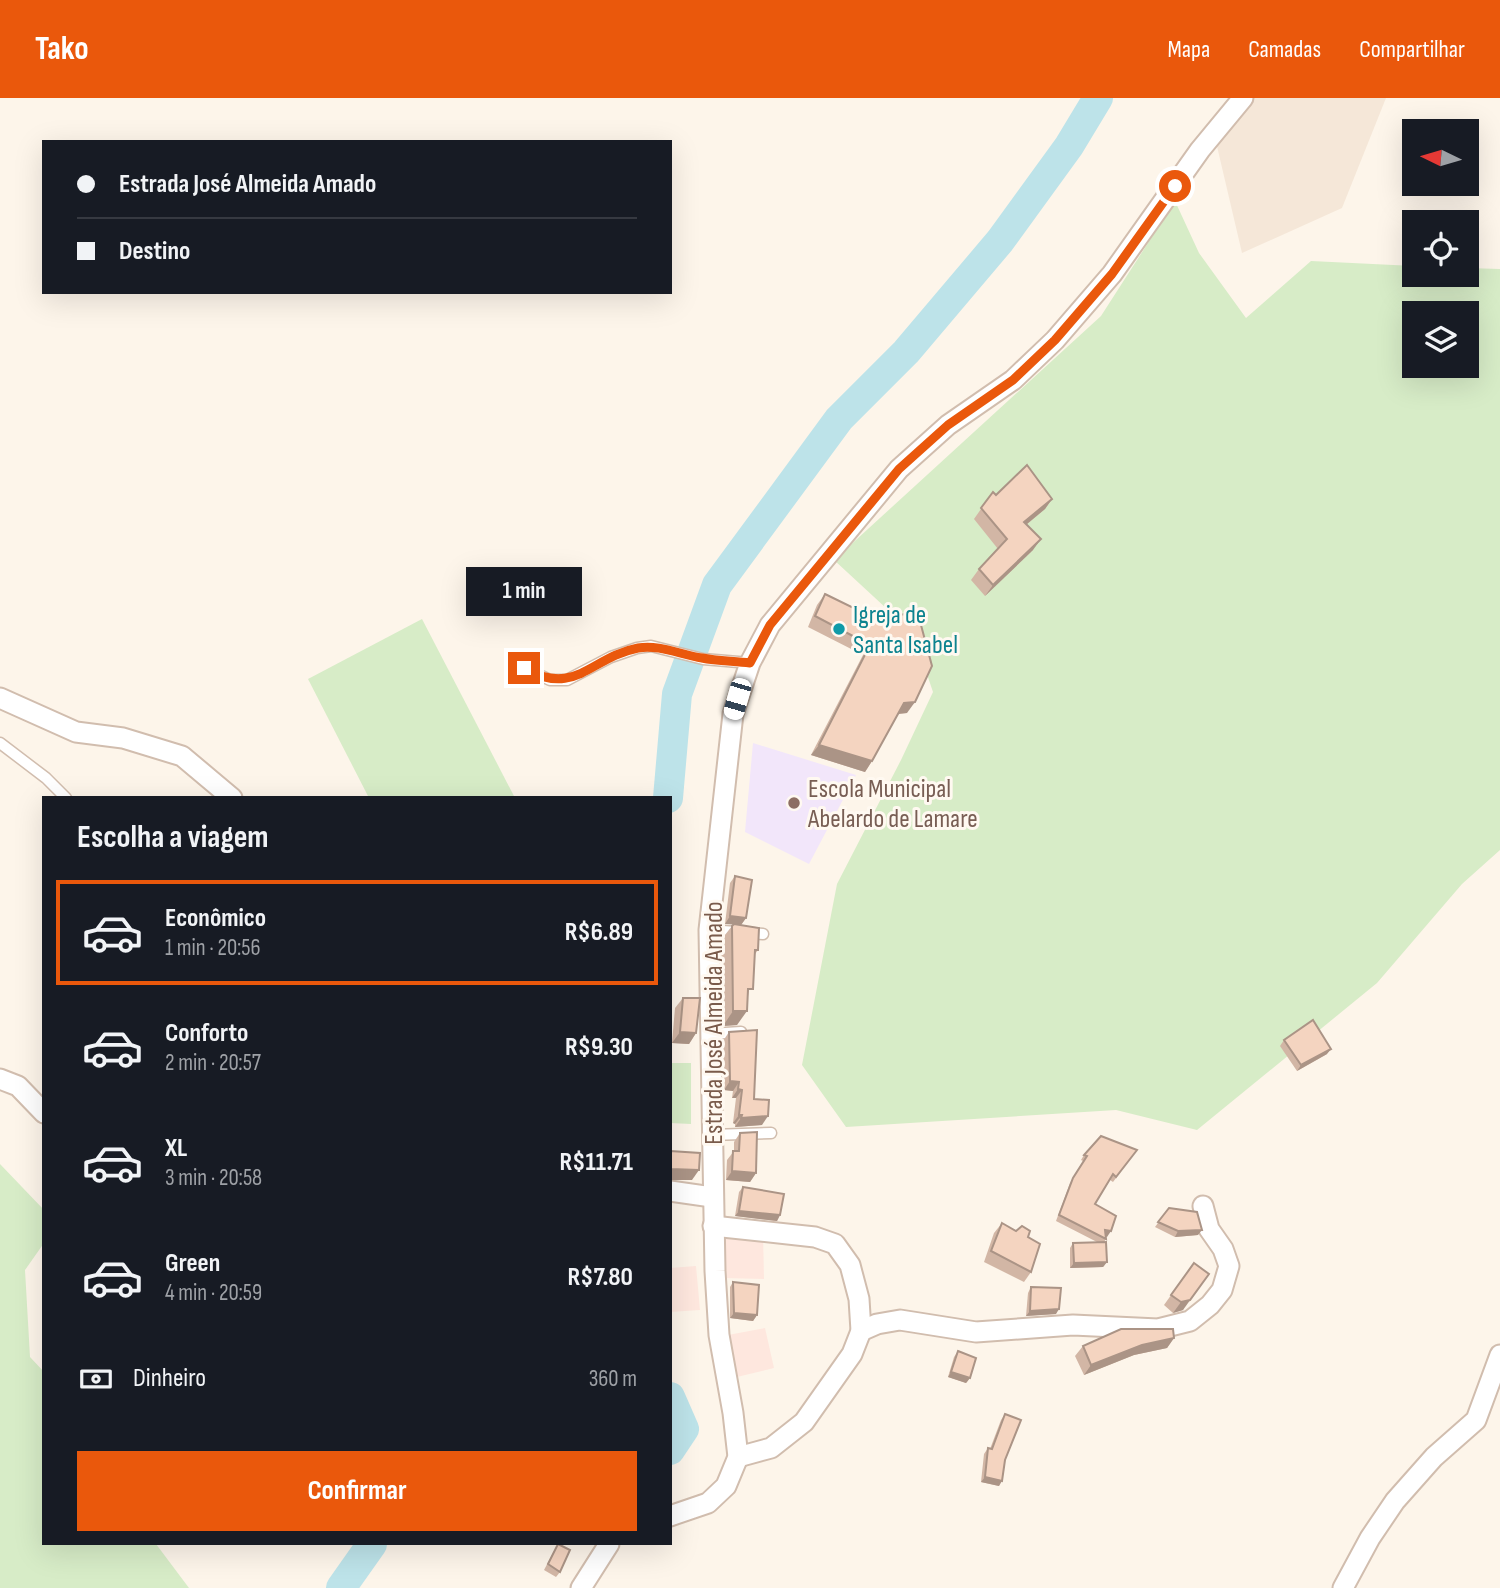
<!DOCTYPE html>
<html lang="pt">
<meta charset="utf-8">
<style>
body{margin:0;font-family:"Sofia Sans Condensed",sans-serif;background:#242831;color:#f1f3f6;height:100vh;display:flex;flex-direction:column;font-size:26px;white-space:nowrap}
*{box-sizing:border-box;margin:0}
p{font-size:23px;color:#9ea1a6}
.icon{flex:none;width:38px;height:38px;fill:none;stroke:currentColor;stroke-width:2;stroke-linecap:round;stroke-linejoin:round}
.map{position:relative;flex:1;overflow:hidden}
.side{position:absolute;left:42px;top:698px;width:630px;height:749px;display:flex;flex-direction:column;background:#171b24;border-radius:0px;box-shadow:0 7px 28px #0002}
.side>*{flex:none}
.banner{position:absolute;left:42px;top:42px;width:630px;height:154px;border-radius:0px;box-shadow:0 7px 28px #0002;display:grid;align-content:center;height:154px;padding:0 35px;background:#171b24}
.needle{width:46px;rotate:275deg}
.tools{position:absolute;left:1402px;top:21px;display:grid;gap:14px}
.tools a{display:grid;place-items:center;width:77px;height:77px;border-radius:0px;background:#171b24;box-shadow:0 7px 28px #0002;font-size:35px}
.end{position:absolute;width:32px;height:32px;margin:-16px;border:9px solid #ea580c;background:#fff;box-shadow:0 0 0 4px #fff}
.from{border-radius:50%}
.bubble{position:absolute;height:49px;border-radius:0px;background:#171b24;box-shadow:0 7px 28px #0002;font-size:23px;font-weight:700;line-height:49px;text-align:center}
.car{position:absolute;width:21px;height:42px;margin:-21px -10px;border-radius:9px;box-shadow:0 0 5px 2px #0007;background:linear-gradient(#fff 24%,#345 0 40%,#fff 0 76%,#345 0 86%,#fff 0)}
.banner b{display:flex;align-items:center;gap:24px;height:66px;font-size:26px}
.banner b+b{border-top:2px solid #363941}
.banner i{width:18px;height:18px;background:#f1f3f6}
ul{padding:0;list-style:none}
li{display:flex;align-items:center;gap:21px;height:105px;margin:0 14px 10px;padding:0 21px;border:4px solid transparent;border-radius:0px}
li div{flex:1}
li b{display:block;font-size:26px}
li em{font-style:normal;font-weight:700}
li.active{border-color:#ea580c}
li>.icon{width:63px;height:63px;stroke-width:1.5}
h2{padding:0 35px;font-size:32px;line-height:84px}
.pay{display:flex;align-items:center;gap:18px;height:77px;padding:0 35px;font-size:26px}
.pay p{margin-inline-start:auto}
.action{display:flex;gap:14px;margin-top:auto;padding:14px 35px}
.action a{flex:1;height:80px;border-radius:0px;background:#ea580c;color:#fff;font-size:28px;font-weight:700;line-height:80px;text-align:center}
header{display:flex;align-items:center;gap:42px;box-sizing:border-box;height:98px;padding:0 35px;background:#ea580c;color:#fff}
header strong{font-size:33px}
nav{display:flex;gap:38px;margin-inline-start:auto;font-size:24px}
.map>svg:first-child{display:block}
.residential{fill:#f5e7d8}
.commercial{fill:#fee7de}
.education{fill:#f2e6fa}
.green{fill:#d7ecc7;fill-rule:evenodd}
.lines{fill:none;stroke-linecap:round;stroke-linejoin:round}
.river{stroke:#bde3e9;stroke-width:30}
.lane-casing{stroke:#d1bdae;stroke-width:13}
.street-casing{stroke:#d1bdae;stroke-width:23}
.lane{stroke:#fff;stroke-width:10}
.street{stroke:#fff;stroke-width:19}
.wall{fill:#d2b6a5}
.shaded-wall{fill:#ab9486}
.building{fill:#f4d4c0;stroke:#ab9486;stroke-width:2}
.route{stroke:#ea580c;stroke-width:9}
.culture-dot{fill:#0f9aa8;stroke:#fff9f1;stroke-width:2.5}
.education-dot{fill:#8d6e63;stroke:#fff9f1;stroke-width:2.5}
.labels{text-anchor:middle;stroke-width:6;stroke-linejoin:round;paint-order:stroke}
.culture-label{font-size:26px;fill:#0d838f;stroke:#fff9f1;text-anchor:start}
.education-label{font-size:26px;fill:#785e54;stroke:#fff9f1;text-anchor:start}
.street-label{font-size:26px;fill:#7a5b4b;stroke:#fff9f1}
</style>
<header>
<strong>Tako</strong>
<nav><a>Mapa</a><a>Camadas</a><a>Compartilhar</a></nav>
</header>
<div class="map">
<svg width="1500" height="1490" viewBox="0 0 1500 1490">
<rect width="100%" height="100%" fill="#fdf5ea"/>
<!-- residential -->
<polygon class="residential" points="1252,0 1386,0 1342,110 1242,155 1216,44"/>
<!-- commercial -->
<g class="commercial">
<polygon points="723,1134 763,1136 764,1181 724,1180"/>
<polygon points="696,1168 700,1212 670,1214 670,1170"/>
<polygon points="765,1230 774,1270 737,1279 728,1237"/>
</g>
<!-- education -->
<polygon class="education" points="753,645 856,677 809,766 745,734"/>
<!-- green -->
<g class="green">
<path d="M1175,103L1199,155L1246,220L1311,163L1414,168V177H1466L1467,170L1500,171V752L1462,786L1377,885L1197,1032L1116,1012L846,1029L802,967L837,786L901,662L933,594L913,535L834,462L1101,218ZM1414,215H1466V268H1414Z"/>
<polygon points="422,521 515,700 369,700 308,581"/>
<polygon points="670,965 691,965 691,1026 670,1025"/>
<polygon points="0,1066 44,1112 44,1145 25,1172 30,1259 44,1274 44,1446 156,1446 189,1490 0,1490"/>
</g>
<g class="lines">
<!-- river -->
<g class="river">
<polyline points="668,700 677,596 717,487 839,321 906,254 1000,143 1069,48 1098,0"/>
<polyline points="670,1299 684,1331 670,1352"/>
<polyline points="341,1490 372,1446"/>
</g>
<!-- lane casing -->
<g class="lane-casing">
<g id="lane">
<polyline points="517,557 525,570 550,582 567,582 611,559 637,550 651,548 703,561 750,565"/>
<polyline points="0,645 46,680 66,700"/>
<polyline points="709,832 763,836"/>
<polyline points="710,936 741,934"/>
<polyline points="712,1037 771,1035"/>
</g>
</g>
<!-- street casing -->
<g class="street-casing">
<g id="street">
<polyline points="0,600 76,634 123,640 182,658 232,700"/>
<polyline points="0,981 18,988 44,1015"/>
<polyline points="670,1093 712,1099"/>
<polyline points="713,1128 815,1139 835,1146 850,1167 859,1201 861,1233 852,1256 804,1324 771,1350 738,1359"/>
<polyline points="861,1233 877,1226 900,1222 976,1234 1073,1227 1158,1231 1190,1223 1210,1207 1222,1192 1229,1168 1223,1151 1209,1131 1203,1108"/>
<polyline points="670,1418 708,1405 726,1388 738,1359 733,1315 719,1237 715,1173 709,832 733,616 750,565 770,527 899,371 948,327 1013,282 1055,242 1112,176 1200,52 1243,0"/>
<polyline points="581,1490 609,1446"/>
<polyline points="1343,1490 1370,1440 1395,1403 1434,1359 1476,1322 1500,1257"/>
</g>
</g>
<!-- lane -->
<use href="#lane" class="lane"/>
<!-- street -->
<use href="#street" class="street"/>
</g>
<!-- wall -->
<g class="wall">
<polygon points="993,394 996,397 1052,401 1045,411 1026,427 1033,452 985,498 971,482 979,471 998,451 974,421"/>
<polygon points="825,496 880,523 885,517 907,615 898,616 872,663 865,674 811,657 863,557 808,529 817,507"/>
<polygon points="735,778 746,820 741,827 758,852 755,856 748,898 737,927 723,928 721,842 732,828 734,826 725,826 730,785"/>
<polygon points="683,900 696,935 689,946 672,945 675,910"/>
<polygon points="729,934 754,1001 762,1027 735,1029 735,1026 733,1025 736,1000 732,1000 733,993 724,992 723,943"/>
<polygon points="1284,942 1327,956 1297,973 1280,948"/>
<polygon points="740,1035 756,1075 750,1084 726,1082 727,1062 734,1053 734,1044"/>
<polygon points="1137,1052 1113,1084 1110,1082 1095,1106 1107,1139 1106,1138 1106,1141 1104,1144 1107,1164 1103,1169 1070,1170 1070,1150 1073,1145 1097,1144 1056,1123 1070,1085 1083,1063 1081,1062 1084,1057"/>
<polygon points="743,1089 780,1117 777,1123 735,1118 739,1094"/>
<polygon points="1169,1110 1198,1137 1175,1139 1155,1129"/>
<polygon points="1002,1125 1028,1139 1031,1174 1024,1184 984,1164 994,1135"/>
<polygon points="1194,1165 1183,1212 1173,1215 1164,1207"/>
<polygon points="733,1184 757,1217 753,1223 730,1220 730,1189"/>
<polygon points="1031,1189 1056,1216 1026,1218 1028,1195"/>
<polygon points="1174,1240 1167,1250 1134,1257 1084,1277 1075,1258 1083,1248"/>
<polygon points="958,1253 970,1280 966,1285 948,1279 954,1259"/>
<polygon points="1005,1316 1005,1362 999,1388 981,1384 984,1356 988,1350 990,1351 1001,1322"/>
<polygon points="558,1446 560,1474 556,1479 544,1472"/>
</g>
<!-- shaded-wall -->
<g class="shaded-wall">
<polygon points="1052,401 1045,411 1016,435 1024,424"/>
<polygon points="1041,441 1033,452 985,498 993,487"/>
<polygon points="915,604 907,615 897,616 904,605"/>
<polygon points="819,647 872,663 865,674 811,657"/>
<polygon points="730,818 746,820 741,827 725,826"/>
<polygon points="733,913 747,913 737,927 723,928"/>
<polygon points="680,934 696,935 689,946 672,945"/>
<polygon points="1331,951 1327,956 1297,973 1301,967"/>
<polygon points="730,983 739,984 733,993 724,992"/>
<polygon points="738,991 742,992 736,1000 732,1000"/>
<polygon points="739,1017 742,1017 735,1026 733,1025"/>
<polygon points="768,1018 762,1027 735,1029 741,1020"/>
<polygon points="670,1071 699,1072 692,1082 670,1082"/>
<polygon points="732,1073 756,1075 750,1084 726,1082"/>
<polygon points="739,1113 780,1117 777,1123 735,1118"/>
<polygon points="1105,1132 1111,1133 1107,1139 1102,1137"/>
<polygon points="1202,1132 1198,1137 1175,1139 1178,1133"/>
<polygon points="1107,1164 1103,1169 1070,1170 1074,1165"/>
<polygon points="1209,1176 1183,1212 1173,1215 1181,1204"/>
<polygon points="1059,1211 1056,1216 1026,1218 1030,1213"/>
<polygon points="734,1215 757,1217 753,1223 730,1220"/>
<polygon points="1174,1240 1167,1250 1134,1257 1084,1277 1091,1267 1142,1247"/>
<polygon points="951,1274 970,1280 966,1285 948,1279"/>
<polygon points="985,1379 1002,1383 999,1388 981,1384"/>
</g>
<!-- building -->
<g class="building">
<polygon points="1027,367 1052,401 1024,424 1041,441 993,487 979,471 1007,441 981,410 993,394 996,397"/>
<polygon points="825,496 882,524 885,517 918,516 932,568 915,604 904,605 872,663 819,647 870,547 815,518"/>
<polygon points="735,778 752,782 746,820 730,818"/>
<polygon points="734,826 759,830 758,852 755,852 753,891 748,891 747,913 733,913 732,828"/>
<polygon points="683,900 700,900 696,935 680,934"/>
<polygon points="1313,922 1331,951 1301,967 1284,942"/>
<polygon points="757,932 754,1001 769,1002 768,1018 741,1020 742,1017 739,1017 742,992 738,991 739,984 730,983 729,934"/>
<polygon points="757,1034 756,1075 732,1073 733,1053 739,1053 740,1035"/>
<polygon points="1101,1038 1137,1052 1116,1079 1113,1076 1095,1106 1116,1118 1111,1133 1105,1132 1106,1141 1059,1117 1073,1080 1087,1058 1084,1057"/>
<polygon points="670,1053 700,1055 699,1072 670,1071"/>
<polygon points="743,1089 784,1096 780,1117 739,1113"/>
<polygon points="1169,1110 1197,1114 1202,1132 1178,1133 1158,1124"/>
<polygon points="1002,1125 1016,1133 1022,1128 1030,1133 1028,1139 1040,1146 1031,1174 991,1153"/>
<polygon points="1106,1144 1107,1164 1074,1165 1073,1145"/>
<polygon points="1194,1165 1209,1176 1190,1202 1181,1204 1171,1197"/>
<polygon points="733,1184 759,1187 757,1217 734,1215"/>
<polygon points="1031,1189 1061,1190 1059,1211 1030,1213"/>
<polygon points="1121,1231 1173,1231 1174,1240 1142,1247 1091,1267 1083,1248"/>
<polygon points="958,1253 976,1260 970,1280 951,1274"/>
<polygon points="1005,1316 1021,1322 1005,1362 1002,1383 985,1379 988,1350 992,1351"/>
<polygon points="558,1446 570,1452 560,1474 548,1466"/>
</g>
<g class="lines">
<!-- route -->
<path class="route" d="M524,570C575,600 591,559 638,550C659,546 681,557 702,560C717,563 734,563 750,565L770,527L899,371L948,327L1013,282L1055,242L1112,176L1175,88"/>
</g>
<!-- markers -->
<circle class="culture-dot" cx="839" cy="531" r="7"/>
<circle class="education-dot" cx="794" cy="705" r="7"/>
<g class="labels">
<!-- culture labels -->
<g class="culture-label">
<text x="853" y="525">Igreja de<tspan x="853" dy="30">Santa Isabel</tspan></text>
</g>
<!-- education labels -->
<g class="education-label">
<text x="808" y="699">Escola Municipal<tspan x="808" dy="30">Abelardo de Lamare</tspan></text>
</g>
<!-- street labels -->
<g class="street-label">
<text transform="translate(713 925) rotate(-90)" y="9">Estrada José Almeida Amado</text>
</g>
</g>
</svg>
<div class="tools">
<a><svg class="needle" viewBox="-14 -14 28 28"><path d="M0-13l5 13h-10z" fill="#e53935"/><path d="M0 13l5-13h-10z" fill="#9ea1a6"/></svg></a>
<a><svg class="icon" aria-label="locate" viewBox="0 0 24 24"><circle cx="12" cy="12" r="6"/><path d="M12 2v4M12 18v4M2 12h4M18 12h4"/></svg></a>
<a><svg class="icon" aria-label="layers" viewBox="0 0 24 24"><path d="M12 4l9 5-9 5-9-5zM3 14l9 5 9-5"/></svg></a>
</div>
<i class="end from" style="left:1175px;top:88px"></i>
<i class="end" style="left:524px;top:570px"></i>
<div class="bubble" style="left:466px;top:469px;width:116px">1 min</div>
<i class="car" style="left:737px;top:601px;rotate:196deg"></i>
<div class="banner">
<b><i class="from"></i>Estrada José Almeida Amado</b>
<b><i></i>Destino</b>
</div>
<section class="side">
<h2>Escolha a viagem</h2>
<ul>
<li class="active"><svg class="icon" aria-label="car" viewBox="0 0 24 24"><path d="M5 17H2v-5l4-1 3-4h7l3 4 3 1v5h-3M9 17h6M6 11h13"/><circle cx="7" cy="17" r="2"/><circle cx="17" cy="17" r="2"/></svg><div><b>Econômico</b><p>1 min · 20:56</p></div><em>R$6.89</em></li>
<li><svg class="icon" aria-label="car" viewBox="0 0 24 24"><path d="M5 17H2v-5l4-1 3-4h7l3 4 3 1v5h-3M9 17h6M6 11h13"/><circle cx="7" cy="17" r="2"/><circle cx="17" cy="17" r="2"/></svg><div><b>Conforto</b><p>2 min · 20:57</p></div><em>R$9.30</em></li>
<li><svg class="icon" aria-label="car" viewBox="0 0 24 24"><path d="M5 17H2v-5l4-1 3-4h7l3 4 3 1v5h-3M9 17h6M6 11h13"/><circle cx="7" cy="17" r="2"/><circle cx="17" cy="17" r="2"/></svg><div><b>XL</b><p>3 min · 20:58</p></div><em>R$11.71</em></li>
<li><svg class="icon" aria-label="car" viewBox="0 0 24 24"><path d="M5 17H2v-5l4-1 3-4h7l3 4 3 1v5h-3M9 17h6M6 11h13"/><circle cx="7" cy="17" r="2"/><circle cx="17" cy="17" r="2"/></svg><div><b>Green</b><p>4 min · 20:59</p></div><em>R$7.80</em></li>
</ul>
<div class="pay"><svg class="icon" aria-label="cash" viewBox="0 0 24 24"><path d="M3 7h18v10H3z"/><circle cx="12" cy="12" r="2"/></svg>Dinheiro<p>360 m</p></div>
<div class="action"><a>Confirmar</a></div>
</section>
</div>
